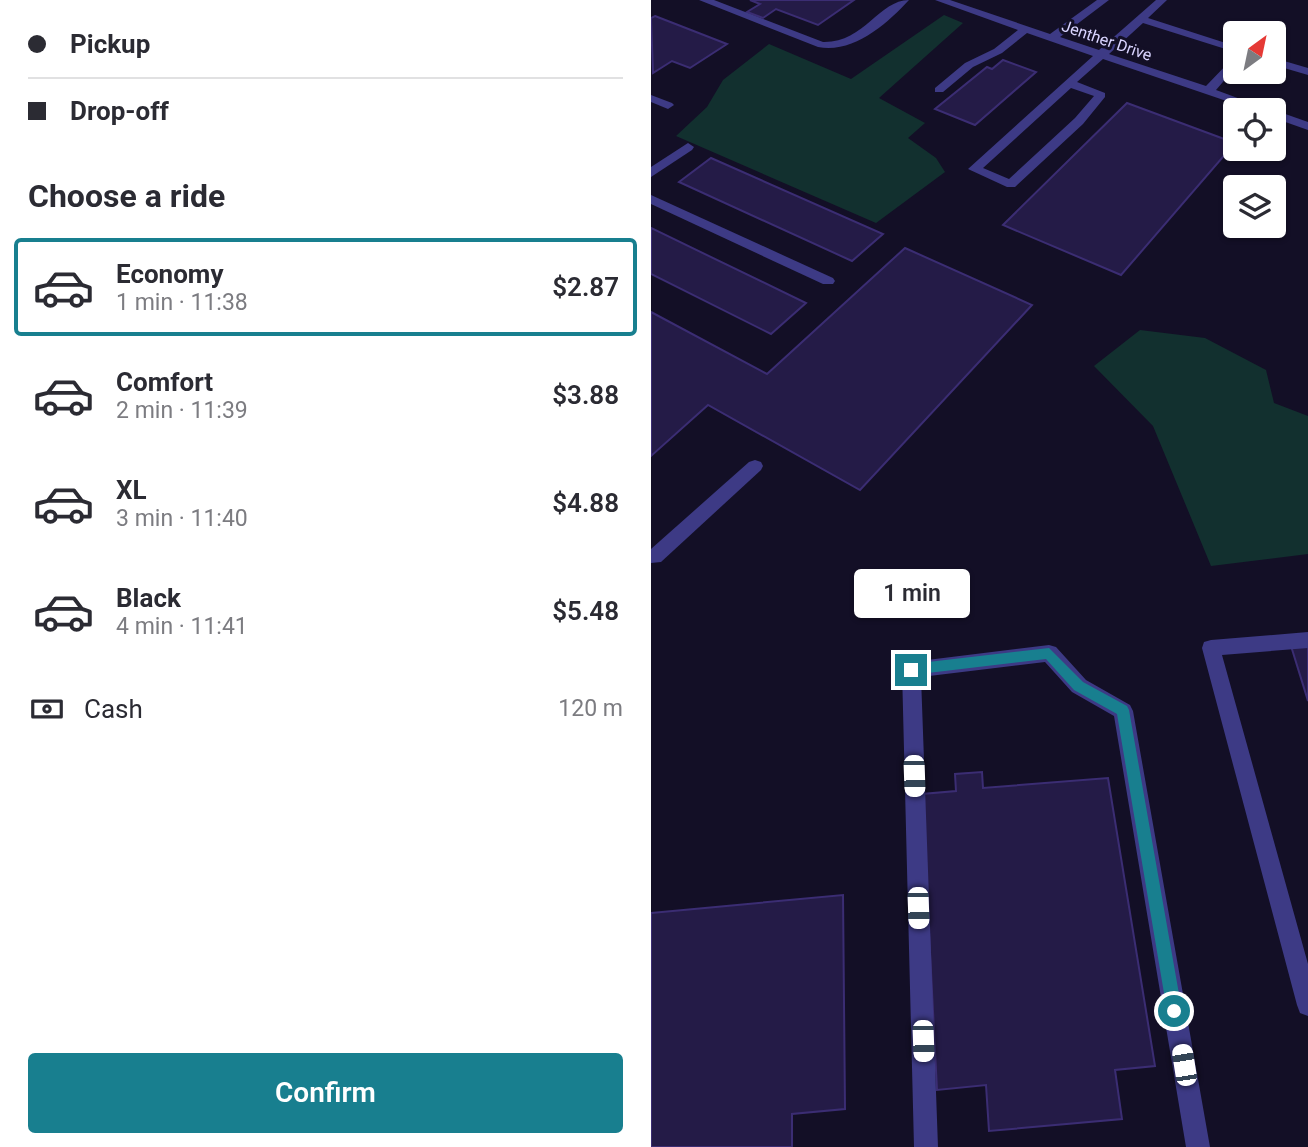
<!DOCTYPE html>
<meta charset="utf-8">
<style>
body{margin:0;font-family:Roboto,sans-serif;background:#f7f7f7;color:#2b2b33;height:100vh;display:flex;flex-direction:column;font-size:26px;white-space:nowrap}
*{box-sizing:border-box;margin:0}
p{font-size:23px;color:#7c7c81}
.icon{flex:none;width:38px;height:38px;fill:none;stroke:currentColor;stroke-width:2;stroke-linecap:round;stroke-linejoin:round}
.map{position:relative;flex:1;overflow:hidden}
.drawer{display:flex;flex-direction:column;background:#fff;width:651px}
.drawer>*{flex:none}
.guide{display:grid;align-content:center;height:154px;padding:0 28px;background:#fff}
.needle{width:46px;rotate:33deg}
.tools{position:absolute;left:572px;top:21px;display:grid;gap:14px}
.tools a{display:grid;place-items:center;width:63px;height:63px;border-radius:7px;background:#fff;box-shadow:0 2px 5px #0004;font-size:35px}
.end{position:absolute;width:32px;height:32px;margin:-16px;border:9px solid #187f8f;background:#fff;box-shadow:0 0 0 4px #fff}
.from{border-radius:50%}
.bubble{position:absolute;height:49px;border-radius:7px;background:#fff;box-shadow:0 2px 5px #0004;font-size:23px;font-weight:600;line-height:49px;text-align:center}
.car{position:absolute;width:21px;height:42px;margin:-21px -10px;border-radius:9px;box-shadow:0 0 5px 2px #0007;background:linear-gradient(#fff 24%,#345 0 40%,#fff 0 76%,#345 0 86%,#fff 0)}
.guide b{display:flex;align-items:center;gap:24px;height:66px;font-size:26px}
.guide b+b{border-top:2px solid #e1e1e2}
.guide i{width:18px;height:18px;background:#2b2b33}
ul{padding:0;list-style:none}
li{display:flex;align-items:center;gap:21px;height:98px;margin:0 14px 10px;padding:0 14px;border:4px solid transparent;border-radius:7px}
li div{flex:1}
li b{display:block;font-size:26px}
li em{font-style:normal;font-weight:600}
li.current{border-color:#187f8f}
li>.icon{width:63px;height:63px;stroke-width:1.5}
h2{padding:0 28px;font-size:32px;line-height:84px}
.pay{display:flex;align-items:center;gap:18px;height:77px;padding:0 28px;font-size:26px}
.pay p{margin-inline-start:auto}
.button{display:flex;gap:14px;margin-top:auto;padding:14px 28px}
.button a{flex:1;height:80px;border-radius:7px;background:#187f8f;color:#fff;font-size:28px;font-weight:600;line-height:80px;text-align:center}
main{display:flex;flex:1;min-height:0}
.map>svg:first-child{display:block}
.green{fill:#12302f}
.building{fill:#241b47;stroke:#3b2d73;stroke-width:2}
.lines{fill:none;stroke-linecap:round;stroke-linejoin:round}
.minor{fill:#3d3a85;fill-rule:evenodd}
.route{fill:#187f8f}
.labels{text-anchor:middle;stroke-width:6;stroke-linejoin:round;paint-order:stroke}
.far-street-label{font-size:16px;fill:#d9d4ff;stroke:#130f26}
</style>
<main>
<section class="drawer">
<div class="guide">
<b><i class="from"></i>Pickup</b>
<b><i></i>Drop-off</b>
</div>
<h2>Choose a ride</h2>
<ul>
<li class="current"><svg class="icon" aria-label="car" viewBox="0 0 24 24"><path d="M5 17H2v-5l4-1 3-4h7l3 4 3 1v5h-3M9 17h6M6 11h13"/><circle cx="7" cy="17" r="2"/><circle cx="17" cy="17" r="2"/></svg><div><b>Economy</b><p>1 min · 11:38</p></div><em>$2.87</em></li>
<li><svg class="icon" aria-label="car" viewBox="0 0 24 24"><path d="M5 17H2v-5l4-1 3-4h7l3 4 3 1v5h-3M9 17h6M6 11h13"/><circle cx="7" cy="17" r="2"/><circle cx="17" cy="17" r="2"/></svg><div><b>Comfort</b><p>2 min · 11:39</p></div><em>$3.88</em></li>
<li><svg class="icon" aria-label="car" viewBox="0 0 24 24"><path d="M5 17H2v-5l4-1 3-4h7l3 4 3 1v5h-3M9 17h6M6 11h13"/><circle cx="7" cy="17" r="2"/><circle cx="17" cy="17" r="2"/></svg><div><b>XL</b><p>3 min · 11:40</p></div><em>$4.88</em></li>
<li><svg class="icon" aria-label="car" viewBox="0 0 24 24"><path d="M5 17H2v-5l4-1 3-4h7l3 4 3 1v5h-3M9 17h6M6 11h13"/><circle cx="7" cy="17" r="2"/><circle cx="17" cy="17" r="2"/></svg><div><b>Black</b><p>4 min · 11:41</p></div><em>$5.48</em></li>
</ul>
<div class="pay"><svg class="icon" aria-label="cash" viewBox="0 0 24 24"><path d="M3 7h18v10H3z"/><circle cx="12" cy="12" r="2"/></svg>Cash<p>120 m</p></div>
<div class="button"><a>Confirm</a></div>
</section>
<div class="map">
<svg width="657" height="1147" viewBox="0 0 657 1147">
<rect width="100%" height="100%" fill="#130f26"/>
<!-- green -->
<g class="green">
<polygon points="293,15 312,23 228,98 274,123 257,138 285,158 294,172 225,223 25,136 56,107 72,80 118,44 200,79"/>
<polygon points="489,330 554,338 615,370 623,403 657,416 657,554 560,566 502,426 443,366"/>
</g>
<!-- building -->
<g class="building">
<polygon points="99,0 203,0 167,25 125,9 112,18 96,12 109,4"/>
<polygon points="4,16 76,44 39,68 21,61 2,73 0,18"/>
<polygon points="352,60 385,72 324,125 284,109 336,67 341,69"/>
<polygon points="476,103 584,143 470,275 352,225"/>
<polygon points="60,158 232,234 201,261 28,182"/>
<polygon points="0,228 155,303 120,334 0,274"/>
<polygon points="254,248 381,305 209,490 57,405 0,456 0,312 116,374"/>
<polygon points="657,645 657,701 640,646"/>
<polygon points="331,772 332,788 457,778 504,1066 464,1070 471,1119 338,1131 335,1085 286,1090 271,794 305,791 304,774"/>
<polygon points="192,895 194,1109 141,1114 141,1147 0,1147 0,913"/>
</g>
<g class="lines">
<!-- minor -->
<g class="minor">
<path d="M48,0H63L172,42C213,43 228,0 258,0C236,24 202,54 167,47Z"/>
<path d="M284,0H299L399,34L446,0H458L409,37L448,50L505,0H516L497,18L584,46V52L492,23L458,54L555,86L580,60L584,59V68L565,90L619,110H602L452,59L426,82L454,93V97L432,124L364,187H356L317,169L442,56L376,33L351,53L322,67L292,92H284V88L314,63L343,49L367,30ZM420,88L443,96L424,118L358,179L332,168Z"/>
<polygon points="623,58 657,68 657,75 623,65"/>
<polygon points="0,95 21,103 23,105 17,109 0,102"/>
<polygon points="623,110 657,122 657,130 623,118"/>
<polygon points="37,143 43,147 41,150 0,177 0,167"/>
<polygon points="0,195 182,278 184,281 182,284 172,284 0,204"/>
<polygon points="104,460 110,462 112,466 110,470 10,562 0,563 0,549 98,462"/>
<polygon points="657,632 657,648 571,655 657,964 657,1016 649,1013 646,1005 551,648 553,642 560,640"/>
<polygon points="398,645 405,647 435,680 479,705 482,711 559,1147 535,1147 463,716 421,692 394,662 270,677 287,1147 263,1147 251,670 253,664 260,662"/>
</g>
</g>
<!-- route -->
<polygon class="route" points="398,648 432,682 476,706 478,710 531,1011 529,1016 523,1018 518,1016 516,1011 466,714 423,690 395,659 260,675 254,670 260,664"/>
<g class="labels">
<!-- far-street labels -->
<g class="far-street-label">
<text transform="translate(456 40) rotate(19)" y="6">Jenther Drive</text>
</g>
</g>
</svg>
<div class="tools">
<a><svg class="needle" viewBox="-14 -14 28 28"><path d="M0-13l5 13h-10z" fill="#e53935"/><path d="M0 13l5-13h-10z" fill="#7c7c81"/></svg></a>
<a><svg class="icon" aria-label="locate" viewBox="0 0 24 24"><circle cx="12" cy="12" r="6"/><path d="M12 2v4M12 18v4M2 12h4M18 12h4"/></svg></a>
<a><svg class="icon" aria-label="layers" viewBox="0 0 24 24"><path d="M12 4l9 5-9 5-9-5zM3 14l9 5 9-5"/></svg></a>
</div>
<i class="end from" style="left:523px;top:1011px"></i>
<i class="end" style="left:260px;top:670px"></i>
<div class="bubble" style="left:203px;top:569px;width:116px">1 min</div>
<i class="car" style="left:263px;top:776px;rotate:178deg"></i>
<i class="car" style="left:267px;top:908px;rotate:178deg"></i>
<i class="car" style="left:272px;top:1041px;rotate:178deg"></i>
<i class="car" style="left:533px;top:1065px;rotate:351deg"></i>
</div>
</main>
